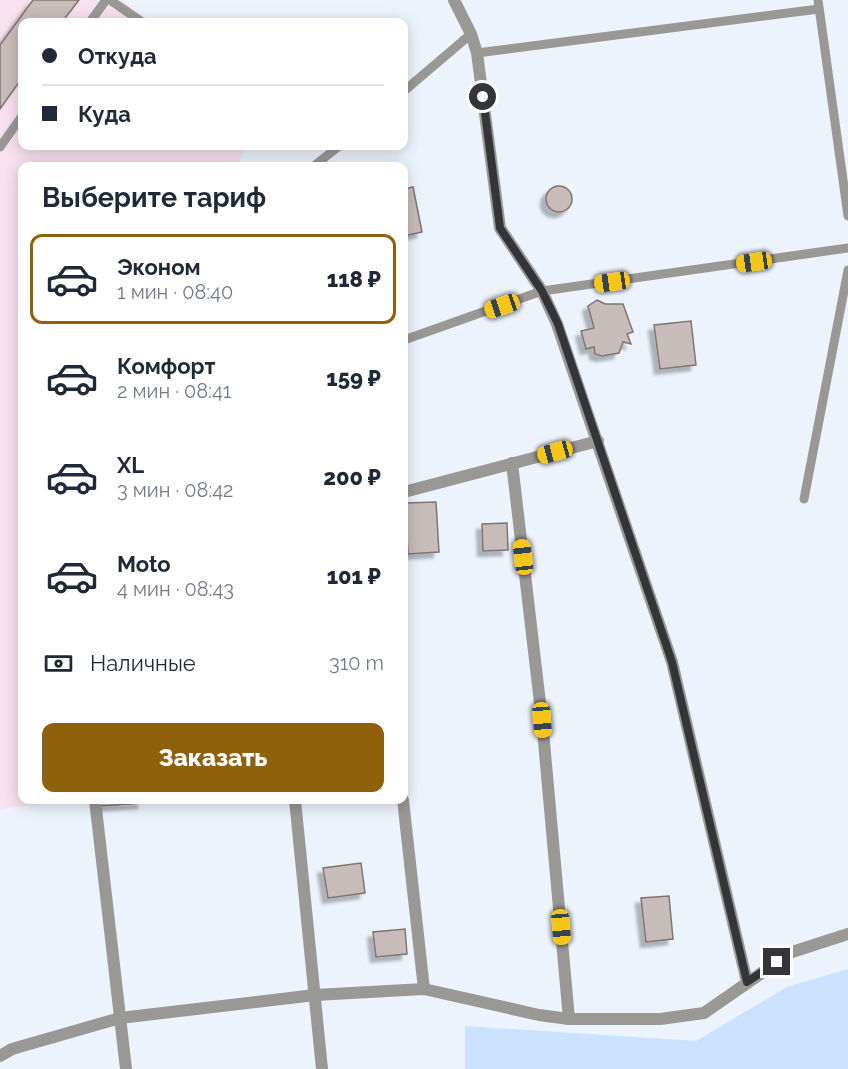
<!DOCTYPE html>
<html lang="ru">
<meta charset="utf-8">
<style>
body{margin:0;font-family:Raleway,sans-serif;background:#f2f2f3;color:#1f2937;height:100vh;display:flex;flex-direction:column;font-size:22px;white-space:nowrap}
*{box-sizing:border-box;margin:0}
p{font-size:20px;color:#747a83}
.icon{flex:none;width:33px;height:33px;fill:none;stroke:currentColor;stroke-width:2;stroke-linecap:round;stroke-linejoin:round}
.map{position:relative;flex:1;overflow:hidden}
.side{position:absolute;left:18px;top:162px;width:390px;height:642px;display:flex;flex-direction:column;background:#fff;border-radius:12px;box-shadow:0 3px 15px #0003}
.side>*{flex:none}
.guide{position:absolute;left:18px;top:18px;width:390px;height:132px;border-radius:12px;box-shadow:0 3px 15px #0003;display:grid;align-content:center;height:132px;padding:0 24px;background:#fff}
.end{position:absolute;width:27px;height:27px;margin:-14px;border:8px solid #333539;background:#fff;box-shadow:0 0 0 3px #fff}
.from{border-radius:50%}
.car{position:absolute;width:18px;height:36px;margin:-18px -9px;border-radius:8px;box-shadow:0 0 4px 2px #0007;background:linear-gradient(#f5c518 24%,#345 0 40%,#f5c518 0 76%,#345 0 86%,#f5c518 0)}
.guide b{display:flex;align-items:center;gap:21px;height:57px;font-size:22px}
.guide b+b{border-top:2px solid #e0e1e3}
.guide i{width:15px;height:15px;background:#1f2937}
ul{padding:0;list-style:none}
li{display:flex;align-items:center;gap:18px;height:90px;margin:0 12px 9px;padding:0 12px;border:3px solid transparent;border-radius:12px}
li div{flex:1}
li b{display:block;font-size:22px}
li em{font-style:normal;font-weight:800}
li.on{border-color:#90610d}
li>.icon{width:54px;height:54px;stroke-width:1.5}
h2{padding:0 24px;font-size:27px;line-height:72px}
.pay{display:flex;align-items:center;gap:15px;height:66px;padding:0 24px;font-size:22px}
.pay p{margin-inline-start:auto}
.cta{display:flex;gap:12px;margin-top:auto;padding:12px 24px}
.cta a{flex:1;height:69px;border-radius:12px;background:#90610d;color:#fff;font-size:24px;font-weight:800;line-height:69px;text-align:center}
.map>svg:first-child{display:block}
.industrial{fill:#f7e1ee}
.green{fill:#cae2fe}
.building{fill:#c8bcba;stroke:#7f7472;stroke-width:1.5;filter:url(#shadow)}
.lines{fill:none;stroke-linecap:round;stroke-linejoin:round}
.lane{stroke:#9a9894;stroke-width:9}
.street{stroke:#9a9894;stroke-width:12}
.route{stroke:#333539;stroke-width:8}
</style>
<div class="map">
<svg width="848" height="1069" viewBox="0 0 848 1069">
<defs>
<filter id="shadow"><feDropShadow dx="-5.5" dy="5.5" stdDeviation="1.5" flood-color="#0004"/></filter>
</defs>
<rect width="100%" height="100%" fill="#ecf3fc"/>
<!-- industrial -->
<polygon class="industrial" points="0,0 120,0 153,22 22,22 22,146 248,146 236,166 22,166 22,800 76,800 0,809"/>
<!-- green -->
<polygon class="green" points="848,969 848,1069 465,1069 465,1026 696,1041 787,987"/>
<!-- building -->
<g class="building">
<polygon points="33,0 79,0 62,22 22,22 22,78 0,109 0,45"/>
<circle cx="559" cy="199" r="13"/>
<polygon points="413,187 422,232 404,236 404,189"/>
<polygon points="597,300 605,304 623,304 633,332 627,334 631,344 623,342 619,353 602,356 595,354 594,347 586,349 581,331 594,328 588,306"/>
<polygon points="691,321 696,365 660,369 654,325"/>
<polygon points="436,502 439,552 408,554 405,503"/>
<polygon points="507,523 508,550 483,551 482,524"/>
<polygon points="99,800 143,800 143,803 100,806"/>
<polygon points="361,863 365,893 328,898 323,868"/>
<polygon points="669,896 673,939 646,942 641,898"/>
<polygon points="405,929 407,954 376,957 373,932"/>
</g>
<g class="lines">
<!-- lane -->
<g class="lane">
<polyline points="110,0 142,22"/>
<polyline points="818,0 848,216"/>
<polyline points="90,22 106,0"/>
<polyline points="477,53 819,9"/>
<polyline points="404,91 471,34"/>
<polyline points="0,147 22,116"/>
<polyline points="314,166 339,146"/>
<polyline points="404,340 542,291 848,248"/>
<polyline points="804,499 848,270"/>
</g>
<!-- street -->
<g class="street">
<polyline points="454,0 471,34 477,53 500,228 542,291 557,324 672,662 747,982"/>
<polyline points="512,463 542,720 569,1019"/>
<polyline points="404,492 598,441"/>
<polyline points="95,800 126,1069"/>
<polyline points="295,800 322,1069"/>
<polyline points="403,800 424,989"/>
<polyline points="0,1056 12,1049 120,1018 315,995 424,989 539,1015 569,1019 660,1019 704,1013 792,952 848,934"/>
</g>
</g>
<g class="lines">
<!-- route -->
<polyline class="route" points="483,97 500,228 542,291 558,324 672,662 747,982 777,962"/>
</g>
</svg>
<i class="end from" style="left:483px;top:97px"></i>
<i class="end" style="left:777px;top:962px"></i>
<i class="car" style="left:754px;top:262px;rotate:262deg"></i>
<i class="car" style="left:612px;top:282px;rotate:262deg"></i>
<i class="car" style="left:502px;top:306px;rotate:251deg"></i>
<i class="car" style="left:555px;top:452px;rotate:255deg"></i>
<i class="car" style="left:523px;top:557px;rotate:353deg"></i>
<i class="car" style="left:542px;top:720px;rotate:175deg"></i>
<i class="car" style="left:561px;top:927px;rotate:175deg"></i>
<div class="guide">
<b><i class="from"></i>Откуда</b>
<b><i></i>Куда</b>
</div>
<section class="side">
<h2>Выберите тариф</h2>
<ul>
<li class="on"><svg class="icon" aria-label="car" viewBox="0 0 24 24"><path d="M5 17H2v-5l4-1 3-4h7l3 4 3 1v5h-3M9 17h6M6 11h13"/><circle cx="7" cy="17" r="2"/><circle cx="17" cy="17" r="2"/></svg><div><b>Эконом</b><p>1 мин · 08:40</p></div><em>118 ₽</em></li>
<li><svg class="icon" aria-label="car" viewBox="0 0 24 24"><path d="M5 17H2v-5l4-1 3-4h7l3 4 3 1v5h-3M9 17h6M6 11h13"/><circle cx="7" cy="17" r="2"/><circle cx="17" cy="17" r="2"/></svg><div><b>Комфорт</b><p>2 мин · 08:41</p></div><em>159 ₽</em></li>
<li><svg class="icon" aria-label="car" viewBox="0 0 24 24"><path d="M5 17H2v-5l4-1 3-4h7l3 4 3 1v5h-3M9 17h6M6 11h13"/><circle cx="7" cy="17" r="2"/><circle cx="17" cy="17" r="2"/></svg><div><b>XL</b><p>3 мин · 08:42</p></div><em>200 ₽</em></li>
<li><svg class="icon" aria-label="car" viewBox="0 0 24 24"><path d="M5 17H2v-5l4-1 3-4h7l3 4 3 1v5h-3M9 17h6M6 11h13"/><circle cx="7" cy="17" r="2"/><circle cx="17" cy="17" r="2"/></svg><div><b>Moto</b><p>4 мин · 08:43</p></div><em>101 ₽</em></li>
</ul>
<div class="pay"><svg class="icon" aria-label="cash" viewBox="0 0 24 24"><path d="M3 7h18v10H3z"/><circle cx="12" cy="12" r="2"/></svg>Наличные<p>310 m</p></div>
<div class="cta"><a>Заказать</a></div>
</section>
</div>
